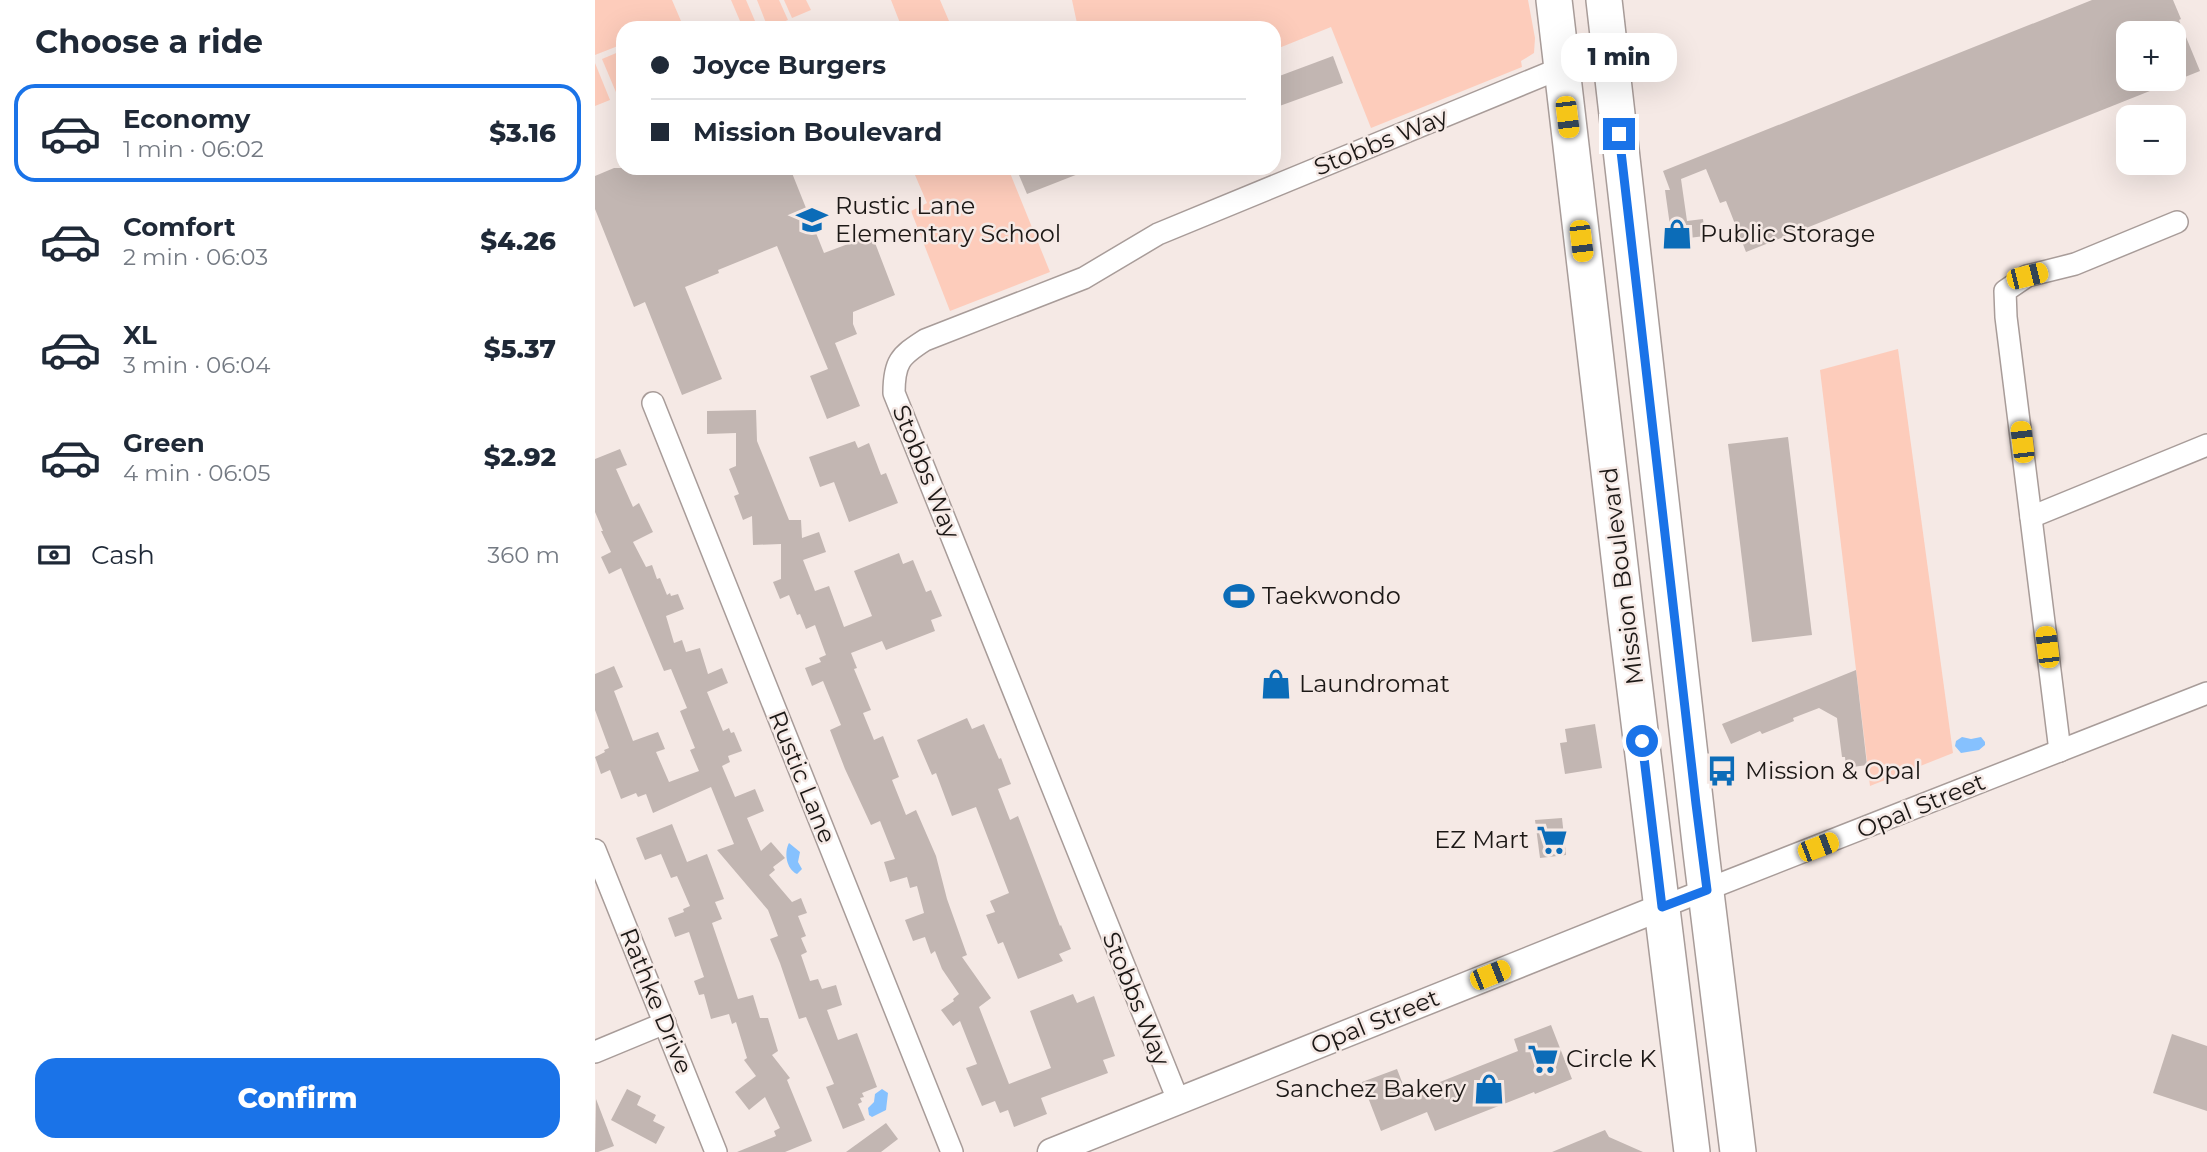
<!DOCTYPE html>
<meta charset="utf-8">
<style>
body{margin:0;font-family:Montserrat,sans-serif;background:#f2f2f3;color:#1f2937;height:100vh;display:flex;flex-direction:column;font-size:26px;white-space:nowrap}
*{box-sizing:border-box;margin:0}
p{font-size:23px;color:#747a83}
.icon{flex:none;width:38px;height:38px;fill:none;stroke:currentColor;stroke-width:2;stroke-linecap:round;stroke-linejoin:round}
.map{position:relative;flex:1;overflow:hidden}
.side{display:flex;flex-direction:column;background:#fff;width:595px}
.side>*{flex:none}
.guide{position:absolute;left:21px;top:21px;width:665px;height:154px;border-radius:21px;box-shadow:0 7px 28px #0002;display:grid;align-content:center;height:154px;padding:0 35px;background:#fff}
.fabs{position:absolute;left:1521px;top:21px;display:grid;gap:14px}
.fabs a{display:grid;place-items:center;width:70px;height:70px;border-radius:14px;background:#fff;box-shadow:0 7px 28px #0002;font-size:35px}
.end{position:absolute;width:32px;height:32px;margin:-16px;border:9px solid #1a73e8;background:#fff;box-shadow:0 0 0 4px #fff}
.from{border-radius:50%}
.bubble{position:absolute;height:49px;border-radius:21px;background:#fff;box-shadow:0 7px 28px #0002;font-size:23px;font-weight:800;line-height:49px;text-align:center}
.car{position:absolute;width:21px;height:42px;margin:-21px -10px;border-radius:9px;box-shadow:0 0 5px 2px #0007;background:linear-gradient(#f5c518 24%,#345 0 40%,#f5c518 0 76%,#345 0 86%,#f5c518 0)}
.guide b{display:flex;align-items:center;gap:24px;height:66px;font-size:26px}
.guide b+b{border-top:2px solid #e0e1e3}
.guide i{width:18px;height:18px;background:#1f2937}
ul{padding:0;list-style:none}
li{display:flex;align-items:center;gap:21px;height:98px;margin:0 14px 10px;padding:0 21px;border:4px solid transparent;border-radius:21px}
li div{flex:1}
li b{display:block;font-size:26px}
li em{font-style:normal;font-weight:800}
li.selected{border-color:#1a73e8}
li>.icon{width:63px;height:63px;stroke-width:1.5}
h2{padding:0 35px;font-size:32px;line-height:84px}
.pay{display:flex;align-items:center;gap:18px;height:77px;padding:0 35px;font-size:26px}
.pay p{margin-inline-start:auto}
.primary-button{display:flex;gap:14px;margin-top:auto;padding:14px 35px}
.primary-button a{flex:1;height:80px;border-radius:21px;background:#1a73e8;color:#fff;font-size:28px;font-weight:800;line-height:80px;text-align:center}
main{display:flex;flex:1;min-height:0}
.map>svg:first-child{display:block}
.green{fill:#fdccbb}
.water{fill:#86c1fe}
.building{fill:#c2b6b2;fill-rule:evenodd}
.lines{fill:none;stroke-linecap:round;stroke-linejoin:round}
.minor-casing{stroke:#a89c99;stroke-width:24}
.tertiary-casing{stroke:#a89c99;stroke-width:29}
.primary-casing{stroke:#a89c99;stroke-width:38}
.minor{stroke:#fff;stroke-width:21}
.tertiary{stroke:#fff;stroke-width:26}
.primary{stroke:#fff;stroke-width:35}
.route{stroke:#1a73e8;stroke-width:9}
.labels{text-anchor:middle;stroke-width:5;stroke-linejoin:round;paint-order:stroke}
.street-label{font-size:24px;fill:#1c1816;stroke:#f5e9e5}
.poi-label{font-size:24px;fill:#1c1816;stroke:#f5e9e5;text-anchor:start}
</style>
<main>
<section class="side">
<h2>Choose a ride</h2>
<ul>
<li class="selected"><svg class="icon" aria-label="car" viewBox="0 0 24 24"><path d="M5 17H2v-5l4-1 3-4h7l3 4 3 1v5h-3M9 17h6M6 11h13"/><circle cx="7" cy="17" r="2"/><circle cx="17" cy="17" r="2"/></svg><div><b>Economy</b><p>1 min · 06:02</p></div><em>$3.16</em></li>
<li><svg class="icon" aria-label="car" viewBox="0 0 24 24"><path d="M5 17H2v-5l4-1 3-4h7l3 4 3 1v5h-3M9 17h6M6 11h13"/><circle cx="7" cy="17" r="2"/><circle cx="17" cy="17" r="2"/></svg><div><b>Comfort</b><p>2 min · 06:03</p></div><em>$4.26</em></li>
<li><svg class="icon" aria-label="car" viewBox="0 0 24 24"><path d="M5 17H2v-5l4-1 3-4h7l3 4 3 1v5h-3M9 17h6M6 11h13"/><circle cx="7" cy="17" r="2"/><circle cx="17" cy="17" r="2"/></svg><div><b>XL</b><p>3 min · 06:04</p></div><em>$5.37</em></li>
<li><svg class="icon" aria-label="car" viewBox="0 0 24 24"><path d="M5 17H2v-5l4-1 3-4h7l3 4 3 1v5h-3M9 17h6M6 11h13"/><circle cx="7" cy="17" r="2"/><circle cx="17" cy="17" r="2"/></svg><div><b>Green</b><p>4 min · 06:05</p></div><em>$2.92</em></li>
</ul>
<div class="pay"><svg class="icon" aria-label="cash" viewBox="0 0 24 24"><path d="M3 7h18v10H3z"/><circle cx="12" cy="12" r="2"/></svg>Cash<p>360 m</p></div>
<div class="primary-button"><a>Confirm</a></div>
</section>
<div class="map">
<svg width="1612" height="1152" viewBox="0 0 1612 1152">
<rect width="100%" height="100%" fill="#f5e9e5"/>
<!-- green -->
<g class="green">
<polygon points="0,0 77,0 86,21 82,22 84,28 28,28 28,44 0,55"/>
<polygon points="136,0 151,0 163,28 148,28"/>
<polygon points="162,0 184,0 193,20 173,28"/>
<polygon points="189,0 211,0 216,10 197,18"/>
<polygon points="296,0 345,0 357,28 292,28 305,23"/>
<polygon points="477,0 933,0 940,38 939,53 926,61 927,67 776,128 736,27 679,50 679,28 483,28"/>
<polygon points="26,51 28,95 23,97 7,59"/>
<polygon points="0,63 15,100 0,106"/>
<polygon points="317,168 413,168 455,272 355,311 316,211 332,203"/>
<polygon points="1303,349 1358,753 1275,786 1225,370"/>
</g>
<!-- water -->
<g class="water">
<polygon points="1367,737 1376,739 1386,737 1390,742 1390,745 1384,750 1366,753 1360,746 1361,741"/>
<path d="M194,843L205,852L203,862L207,869L202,874C191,869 189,852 194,843Z"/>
<polygon points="287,1089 293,1093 291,1110 277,1117 274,1115 273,1108 279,1102 280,1094"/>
</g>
<!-- building -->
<g class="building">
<path d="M1497,0H1578L1586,19L1584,20L1605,71L1151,252L1131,201L1125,203L1111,169L1086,179L1092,221L1108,219L1110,236L1077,240L1070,190H1075L1068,171ZM1578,22V79H1533V33H1551Z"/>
<polygon points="738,56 748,83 679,108 679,78"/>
<polygon points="19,168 195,168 229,253 277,235 300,295 258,312 258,324 262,334 240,343 265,406 232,419 215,376 233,369 182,246 123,270 124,273 90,287 127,379 87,395 50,302 39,307 0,209 0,176"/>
<polygon points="421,168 496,168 496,169 432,194"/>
<polygon points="161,410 162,441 194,520 206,520 207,538 224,532 231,552 208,560 220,591 234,586 249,627 277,616 259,571 304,553 308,564 318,560 331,592 336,590 347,616 336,620 340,631 291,650 287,641 256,653 262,668 259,669 276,710 268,713 279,740 288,736 304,777 297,780 311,815 321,810 341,856 352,899 372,955 367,957 396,998 384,1007 414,1084 456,1068 435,1011 478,994 482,1003 499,996 520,1056 508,1060 513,1073 446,1098 452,1114 419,1127 413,1110 405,1113 400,1101 387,1106 371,1068 382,1064 365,1021 358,1026 346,1010 359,1001 358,999 364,994 347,969 340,951 336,954 330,937 318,941 310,920 329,913 322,886 315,888 312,877 295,882 289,862 300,859 285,821 276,825 250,769 235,730 246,725 228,681 217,686 210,668 226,662 224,658 231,655 220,625 211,629 205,614 202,615 194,595 185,599 178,582 186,579 186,544 158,545 157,516 148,520 139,496 144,494 134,469 141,466 141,433 112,434 112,411"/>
<polygon points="1193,437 1217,635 1157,642 1133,444"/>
<polygon points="260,441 263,448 274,443 286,475 291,473 303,503 254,522 239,482 225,487 214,457"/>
<polygon points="25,449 32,465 21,469 38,507 44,503 58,532 38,542 51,567 57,565 62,579 65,578 72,595 75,593 76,596 83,594 89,609 71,616 79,643 87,640 91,652 105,648 113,674 127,668 133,683 112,692 128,731 134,728 136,733 139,732 147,751 133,756 135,762 127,766 140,797 160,789 169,811 152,818 166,851 176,842 190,858 178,867 180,870 174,875 197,902 206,898 212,913 203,916 211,936 206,938 212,952 206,955 215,981 223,979 227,989 241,985 247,1005 232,1010 243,1040 262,1033 282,1087 267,1093 269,1097 265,1098 267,1102 263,1104 270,1120 248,1129 231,1087 239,1084 211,1017 204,1019 185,963 175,939 183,936 173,910 122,850 139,844 116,787 58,813 51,794 43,797 41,793 26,799 15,770 6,774 0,757 10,752 9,750 14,748 0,710 0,674 19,666 28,687 19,691 38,741 63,732 70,749 61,752 74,782 104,771 95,750 100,748 85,711 92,708 76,669 69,671 26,568 14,574 6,557 16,552 6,531 8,531 0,512 0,459"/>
<polygon points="1261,670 1272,765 1251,768 1250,757 1247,757 1242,718 1224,708 1198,718 1199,721 1167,734 1165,731 1136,744 1127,724"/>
<polygon points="372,718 377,729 389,724 404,759 406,758 416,784 403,789 415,820 423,816 465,926 466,925 476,949 464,954 468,961 423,979 408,942 403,944 391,915 400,912 395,901 414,893 381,807 357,816 341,773 337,775 322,740"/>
<polygon points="1000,724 1007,768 970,774 965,743 972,742 970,729"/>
<polygon points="967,818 971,855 945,858 940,820"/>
<polygon points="77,824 92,862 112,854 129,899 120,902 127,919 117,923 143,999 158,995 165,1018 173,1018 183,1051 177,1055 195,1078 192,1080 217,1141 190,1152 142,1152 181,1136 179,1131 185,1128 170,1097 154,1110 140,1092 161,1076 149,1060 152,1058 141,1022 137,1024 134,1014 116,1019 109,994 104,995 99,981 109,977 94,932 80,937 73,918 89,912 88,909 95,906 82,876 76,878 66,854 50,860 41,838"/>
<polygon points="956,1025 977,1079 940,1094 939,1092 840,1131 832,1112 786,1131 767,1082 802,1069 812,1095 923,1051 919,1039"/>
<polygon points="1577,1034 1612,1046 1612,1111 1558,1093"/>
<polygon points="32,1089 46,1096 42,1105 61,1115 58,1121 70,1127 61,1144 16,1120"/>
<polygon points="1,1099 19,1146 3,1152 0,1152"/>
<polygon points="291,1123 303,1139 286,1152 251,1152"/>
<polygon points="1010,1130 1014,1137 1048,1152 957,1152"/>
</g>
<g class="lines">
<!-- minor casing -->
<g class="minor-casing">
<g id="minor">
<polyline points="58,403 357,1152"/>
<polyline points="1436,517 1612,445"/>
<polyline points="1465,751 1411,317 1410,291 1432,276 1480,264 1582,222"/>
<polyline points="0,850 121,1152"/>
<polyline points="1067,907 1612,693"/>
<polyline points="0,1052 70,1023"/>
<path d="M583,1100L299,393C299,362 305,356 330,340L489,278L563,234L966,68"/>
</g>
</g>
<!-- tertiary casing -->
<g class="tertiary-casing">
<polyline id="tertiary" points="456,1152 1067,907"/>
</g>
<!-- primary casing -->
<g class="primary-casing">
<g id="primary">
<polyline points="959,0 1031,617 1097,1152"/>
<polyline points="1009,0 1106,852 1143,1152"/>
</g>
</g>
<!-- minor -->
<use href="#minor" class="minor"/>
<!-- tertiary -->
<use href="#tertiary" class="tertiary"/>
<!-- primary -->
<use href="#primary" class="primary"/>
</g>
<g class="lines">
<!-- route -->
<polyline class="route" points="1024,134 1101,804 1112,890 1067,907 1047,741"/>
</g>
<!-- icons -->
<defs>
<g id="school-bare" transform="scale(2.415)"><path d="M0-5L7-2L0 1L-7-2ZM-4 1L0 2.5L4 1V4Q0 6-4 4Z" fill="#0b6cb8" stroke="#f5e9e5" stroke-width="2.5" paint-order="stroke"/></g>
<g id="shop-bare" transform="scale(2.415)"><path d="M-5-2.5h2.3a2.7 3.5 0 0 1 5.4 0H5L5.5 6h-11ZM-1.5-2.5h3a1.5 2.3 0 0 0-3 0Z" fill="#0b6cb8" stroke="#f5e9e5" stroke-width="2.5" paint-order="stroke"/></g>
<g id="stadium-bare" transform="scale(2.415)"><path d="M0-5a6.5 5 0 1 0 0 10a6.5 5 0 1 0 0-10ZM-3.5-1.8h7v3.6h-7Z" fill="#0b6cb8" stroke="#f5e9e5" stroke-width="2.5" paint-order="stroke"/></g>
<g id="bus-bare" transform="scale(2.415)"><path d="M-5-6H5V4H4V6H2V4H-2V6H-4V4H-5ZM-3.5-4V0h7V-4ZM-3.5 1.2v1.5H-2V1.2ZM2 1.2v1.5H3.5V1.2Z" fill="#0b6cb8" stroke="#f5e9e5" stroke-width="2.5" paint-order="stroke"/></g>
<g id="supermarket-bare" transform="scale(2.415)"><path d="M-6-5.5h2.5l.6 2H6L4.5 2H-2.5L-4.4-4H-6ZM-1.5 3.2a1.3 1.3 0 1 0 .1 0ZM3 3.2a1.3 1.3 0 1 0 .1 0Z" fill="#0b6cb8" stroke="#f5e9e5" stroke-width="2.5" paint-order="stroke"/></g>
</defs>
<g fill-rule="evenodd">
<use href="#school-bare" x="217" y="220"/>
<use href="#shop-bare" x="1082" y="234"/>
<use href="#stadium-bare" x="644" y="596"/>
<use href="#shop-bare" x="681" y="684"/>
<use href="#bus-bare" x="1127" y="771"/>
<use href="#supermarket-bare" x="957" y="840"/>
<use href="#supermarket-bare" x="948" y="1059"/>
<use href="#shop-bare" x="894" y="1089"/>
</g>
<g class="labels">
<!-- street labels -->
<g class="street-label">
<text transform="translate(786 142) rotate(-22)" y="8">Stobbs Way</text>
<text transform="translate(331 472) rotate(68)" y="8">Stobbs Way</text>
<text transform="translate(1027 576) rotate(-97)" y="8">Mission Boulevard</text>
<text transform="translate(207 777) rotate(68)" y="8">Rustic Lane</text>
<text transform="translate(1326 806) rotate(-22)" y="8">Opal Street</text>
<text transform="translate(541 999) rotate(68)" y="8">Stobbs Way</text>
<text transform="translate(61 1001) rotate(68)" y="8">Rathke Drive</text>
<text transform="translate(780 1022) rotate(-22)" y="8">Opal Street</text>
</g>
<!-- poi labels -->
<g class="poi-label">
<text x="240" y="214">Rustic Lane<tspan x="240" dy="28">Elementary School</tspan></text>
<text x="1105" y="242">Public Storage</text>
<text x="667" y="604">Taekwondo</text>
<text x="704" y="692">Laundromat</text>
<text x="1150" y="779">Mission &amp; Opal</text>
<text x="934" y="848" text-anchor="end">EZ Mart</text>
<text x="971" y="1067">Circle K</text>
<text x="871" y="1097" text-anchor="end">Sanchez Bakery</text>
</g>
</g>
</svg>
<div class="fabs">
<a>+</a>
<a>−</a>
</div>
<i class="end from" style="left:1047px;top:741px"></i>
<i class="end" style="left:1024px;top:134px"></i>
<div class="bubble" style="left:966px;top:33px;width:116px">1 min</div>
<i class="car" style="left:972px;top:117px;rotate:173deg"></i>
<i class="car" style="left:986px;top:241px;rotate:173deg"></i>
<i class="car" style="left:1432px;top:276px;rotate:76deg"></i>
<i class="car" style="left:1427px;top:442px;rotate:353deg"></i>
<i class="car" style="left:1452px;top:647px;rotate:353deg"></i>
<i class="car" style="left:1223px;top:847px;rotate:69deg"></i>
<i class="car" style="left:895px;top:975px;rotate:68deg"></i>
<div class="guide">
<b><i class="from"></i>Joyce Burgers</b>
<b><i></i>Mission Boulevard</b>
</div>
</div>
</main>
